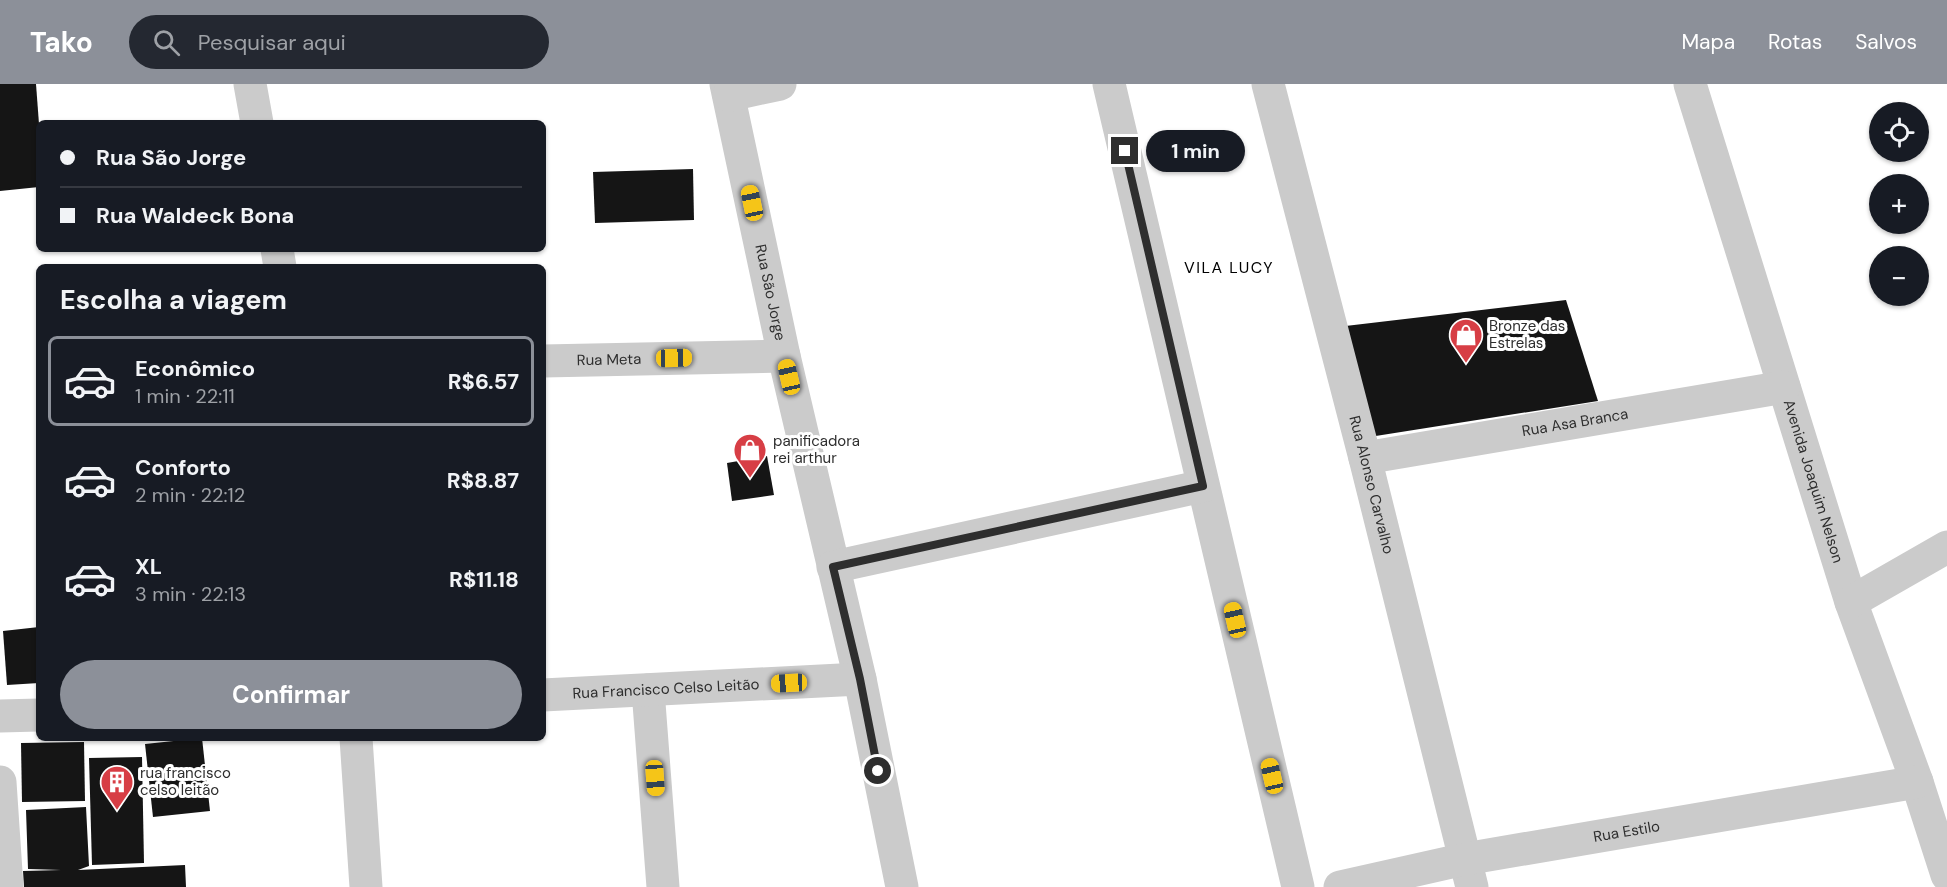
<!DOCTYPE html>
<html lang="pt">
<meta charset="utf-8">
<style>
body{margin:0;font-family:"DM Sans",sans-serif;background:#242831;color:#f1f3f6;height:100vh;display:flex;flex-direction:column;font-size:22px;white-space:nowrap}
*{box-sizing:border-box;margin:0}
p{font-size:20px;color:#9ea1a6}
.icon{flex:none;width:33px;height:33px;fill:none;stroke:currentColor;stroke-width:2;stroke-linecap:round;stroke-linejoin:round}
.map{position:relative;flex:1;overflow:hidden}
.details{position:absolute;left:36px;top:180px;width:510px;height:477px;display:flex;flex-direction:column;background:#171b24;border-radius:9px;box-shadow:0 2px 4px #0004}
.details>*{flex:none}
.banner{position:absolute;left:36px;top:36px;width:510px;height:132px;border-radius:9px;box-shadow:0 2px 4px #0004;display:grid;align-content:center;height:132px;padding:0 24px;background:#171b24}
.tools{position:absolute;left:1869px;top:18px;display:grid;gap:12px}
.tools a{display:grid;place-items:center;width:60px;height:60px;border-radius:50%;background:#171b24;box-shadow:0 2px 4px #0004;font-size:30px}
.end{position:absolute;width:27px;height:27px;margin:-14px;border:8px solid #2e2e2e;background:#fff;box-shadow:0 0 0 3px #fff}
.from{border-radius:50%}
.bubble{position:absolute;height:42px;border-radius:21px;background:#171b24;box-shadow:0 2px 4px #0004;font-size:20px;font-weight:700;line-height:42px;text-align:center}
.car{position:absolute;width:18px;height:36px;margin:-18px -9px;border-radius:8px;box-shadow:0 0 4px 2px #0007;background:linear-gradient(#f5c518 24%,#345 0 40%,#f5c518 0 76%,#345 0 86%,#f5c518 0)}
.banner b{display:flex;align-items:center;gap:21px;height:57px;font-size:22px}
.banner b+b{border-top:2px solid #363941}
.banner i{width:15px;height:15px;background:#f1f3f6}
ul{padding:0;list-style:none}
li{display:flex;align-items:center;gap:18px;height:90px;margin:0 12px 9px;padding:0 12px;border:3px solid transparent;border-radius:9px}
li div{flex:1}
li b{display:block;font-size:22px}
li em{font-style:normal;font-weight:700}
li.current{border-color:#8c9099}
li>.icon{width:54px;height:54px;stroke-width:1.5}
h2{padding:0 24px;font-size:27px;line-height:72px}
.action{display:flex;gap:12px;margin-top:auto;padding:12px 24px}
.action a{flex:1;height:69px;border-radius:36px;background:#8c9099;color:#fff;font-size:24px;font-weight:700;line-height:69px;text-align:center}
header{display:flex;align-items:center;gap:36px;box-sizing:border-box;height:84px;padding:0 30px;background:#8c9099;color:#fff}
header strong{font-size:28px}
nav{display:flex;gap:33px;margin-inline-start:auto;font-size:21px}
.search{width:420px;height:54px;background:#242831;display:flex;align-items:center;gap:15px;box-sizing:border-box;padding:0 21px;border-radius:33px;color:#9ea1a6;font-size:22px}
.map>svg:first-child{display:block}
.building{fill:#151515}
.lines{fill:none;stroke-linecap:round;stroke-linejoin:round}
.minor{stroke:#cbcbcb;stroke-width:33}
.route{stroke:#2e2e2e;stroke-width:8}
.labels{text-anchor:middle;stroke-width:6;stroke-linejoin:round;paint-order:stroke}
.street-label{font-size:15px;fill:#2e2e2e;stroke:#fff}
.poi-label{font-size:15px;fill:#2e2e2e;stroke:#fff;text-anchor:start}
.neighbourhood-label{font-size:16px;letter-spacing:1.5px;fill:#000;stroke:#fff}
</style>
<header>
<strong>Tako</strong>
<div class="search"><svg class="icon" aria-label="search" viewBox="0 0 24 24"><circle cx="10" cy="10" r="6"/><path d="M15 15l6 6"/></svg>Pesquisar aqui</div>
<nav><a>Mapa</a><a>Rotas</a><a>Salvos</a></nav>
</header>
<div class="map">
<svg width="1947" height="803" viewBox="0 0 1947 803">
<rect width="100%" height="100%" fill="#fff"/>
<!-- building -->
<g class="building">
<polygon points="0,0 36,0 39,40 39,103 0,107"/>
<polygon points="693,85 694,136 595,139 593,88"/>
<polygon points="1566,216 1598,317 1363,354 1337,243"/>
<polygon points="767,372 774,411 732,417 727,379"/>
<polygon points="39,543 39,599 7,601 3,547"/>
<polygon points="202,654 210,727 153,733 145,660"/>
<polygon points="84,658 85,717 22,718 21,659"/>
<polygon points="142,673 144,779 92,781 89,674"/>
<polygon points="86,723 89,782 78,786 185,781 186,803 24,803 23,787 61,786 28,785 26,726"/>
</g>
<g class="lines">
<!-- minor -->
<g class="minor">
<polyline points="250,0 257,39"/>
<path id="s1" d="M726,0L784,272L860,595L902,803"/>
<polyline points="1109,0 1298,803"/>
<path id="s2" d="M1268,0L1365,374L1472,803"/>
<path id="s3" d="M1690,0L1851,518L1917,698L1947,791"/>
<polyline points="729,11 780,0"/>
<polyline points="277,165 280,183"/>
<path id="s4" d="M543,277L784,272"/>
<path id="s5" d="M1365,374L1784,303"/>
<polyline points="833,483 1203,402"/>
<polyline points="1851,518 1947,463"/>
<polyline points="648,606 663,803"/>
<path id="s6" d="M543,611L860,595"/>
<polyline points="0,632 39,631"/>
<polyline points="356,654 366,803"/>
<polyline points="0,698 7,803"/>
<path id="s7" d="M1340,803L1465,775L1917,698"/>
</g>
</g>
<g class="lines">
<!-- route -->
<polyline class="route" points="878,687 860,595 833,483 1203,402 1125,67"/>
</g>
<!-- icons -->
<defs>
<g id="shop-pin" transform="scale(1.725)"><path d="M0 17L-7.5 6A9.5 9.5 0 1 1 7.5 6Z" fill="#d73e45" stroke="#fff"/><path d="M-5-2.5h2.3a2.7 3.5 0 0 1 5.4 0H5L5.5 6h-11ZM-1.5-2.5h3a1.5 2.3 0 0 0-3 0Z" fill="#fff"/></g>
<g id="building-pin" transform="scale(1.725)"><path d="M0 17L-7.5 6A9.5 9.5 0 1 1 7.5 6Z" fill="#d73e45" stroke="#fff"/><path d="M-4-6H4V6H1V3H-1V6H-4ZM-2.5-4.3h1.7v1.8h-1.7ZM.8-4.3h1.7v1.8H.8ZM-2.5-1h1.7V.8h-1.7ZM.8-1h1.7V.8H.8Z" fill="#fff"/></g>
</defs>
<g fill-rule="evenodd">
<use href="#shop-pin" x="1466" y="251"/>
<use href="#shop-pin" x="750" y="366"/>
<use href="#building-pin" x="117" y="698"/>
</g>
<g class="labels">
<!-- street labels -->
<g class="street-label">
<text dy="5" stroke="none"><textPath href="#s1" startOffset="213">Rua São Jorge</textPath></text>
<text dy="5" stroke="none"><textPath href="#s4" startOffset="66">Rua Meta</textPath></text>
<text dy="5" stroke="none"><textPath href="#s5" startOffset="213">Rua Asa Branca</textPath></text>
<text dy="5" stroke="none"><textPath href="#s3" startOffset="416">Avenida Joaquim Nelson</textPath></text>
<text dy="5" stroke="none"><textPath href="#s2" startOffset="414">Rua Alonso Carvalho</textPath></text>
<text dy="5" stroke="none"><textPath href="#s6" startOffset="123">Rua Francisco Celso Leitão</textPath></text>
<text dy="5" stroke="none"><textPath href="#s7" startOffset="292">Rua Estilo</textPath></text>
</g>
<!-- poi labels -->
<g class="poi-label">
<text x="1489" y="247">Bronze das<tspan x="1489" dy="17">Estrelas</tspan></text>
<text x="773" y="362">panificadora<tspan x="773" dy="17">rei arthur</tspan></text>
<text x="140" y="694">rua francisco<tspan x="140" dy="17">celso leitão</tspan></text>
</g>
<!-- neighbourhood labels -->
<g class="neighbourhood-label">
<text x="1229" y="189">VILA LUCY</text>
</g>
</g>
</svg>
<div class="tools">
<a><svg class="icon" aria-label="locate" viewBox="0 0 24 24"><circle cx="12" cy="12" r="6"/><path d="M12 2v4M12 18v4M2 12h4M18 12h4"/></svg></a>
<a>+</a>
<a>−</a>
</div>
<i class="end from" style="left:878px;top:687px"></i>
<i class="end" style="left:1125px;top:67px"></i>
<div class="bubble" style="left:1146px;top:46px;width:99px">1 min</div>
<i class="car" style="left:752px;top:119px;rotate:348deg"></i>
<i class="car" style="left:674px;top:274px;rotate:89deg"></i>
<i class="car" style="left:789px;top:293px;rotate:347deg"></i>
<i class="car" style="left:1235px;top:536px;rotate:347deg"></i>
<i class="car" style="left:789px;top:599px;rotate:267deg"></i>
<i class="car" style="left:1272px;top:692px;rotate:347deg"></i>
<i class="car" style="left:655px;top:694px;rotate:176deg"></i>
<div class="banner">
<b><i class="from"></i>Rua São Jorge</b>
<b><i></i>Rua Waldeck Bona</b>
</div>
<section class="details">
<h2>Escolha a viagem</h2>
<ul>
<li class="current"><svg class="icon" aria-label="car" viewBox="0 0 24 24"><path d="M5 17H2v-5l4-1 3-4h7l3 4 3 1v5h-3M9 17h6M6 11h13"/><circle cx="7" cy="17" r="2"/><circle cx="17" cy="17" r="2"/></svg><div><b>Econômico</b><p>1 min · 22:11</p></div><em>R$6.57</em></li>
<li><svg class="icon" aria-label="car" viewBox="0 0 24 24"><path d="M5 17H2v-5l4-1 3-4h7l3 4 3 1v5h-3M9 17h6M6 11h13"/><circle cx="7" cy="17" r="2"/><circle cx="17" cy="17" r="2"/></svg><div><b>Conforto</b><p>2 min · 22:12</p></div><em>R$8.87</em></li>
<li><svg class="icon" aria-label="car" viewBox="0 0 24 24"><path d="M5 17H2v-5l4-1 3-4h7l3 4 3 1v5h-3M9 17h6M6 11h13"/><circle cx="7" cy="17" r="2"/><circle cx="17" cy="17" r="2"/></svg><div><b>XL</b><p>3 min · 22:13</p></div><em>R$11.18</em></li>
</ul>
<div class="action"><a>Confirmar</a></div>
</section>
</div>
